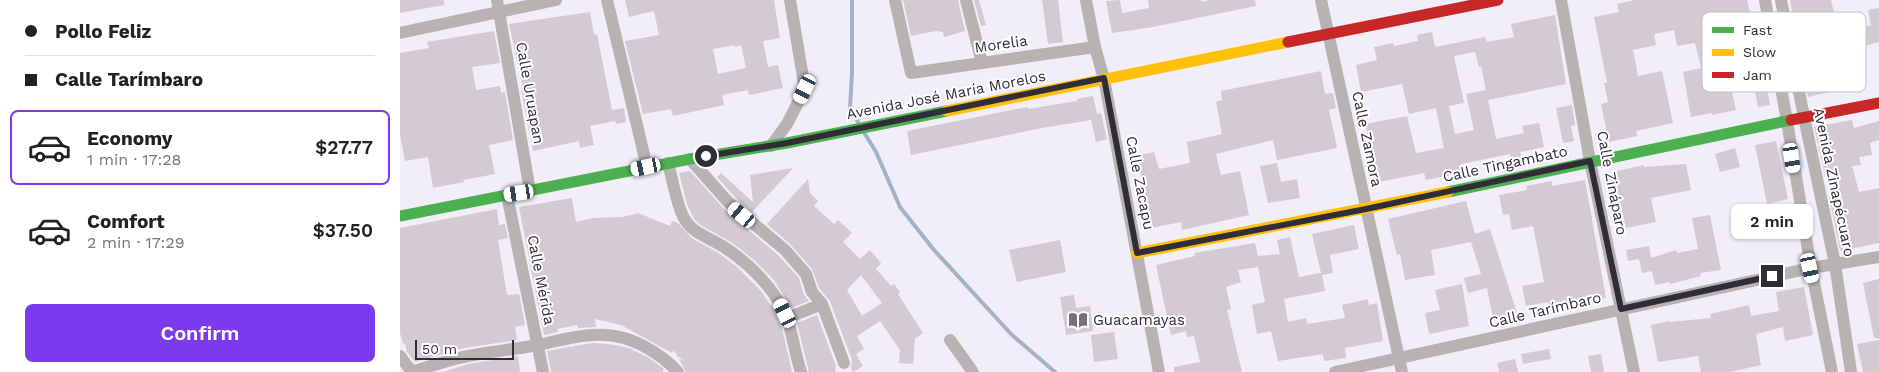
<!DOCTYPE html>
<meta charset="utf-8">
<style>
body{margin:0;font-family:"Work Sans",sans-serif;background:#f6f6f6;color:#222;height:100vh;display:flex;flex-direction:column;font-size:19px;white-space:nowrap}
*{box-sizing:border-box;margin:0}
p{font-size:16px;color:#767676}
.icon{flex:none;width:28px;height:28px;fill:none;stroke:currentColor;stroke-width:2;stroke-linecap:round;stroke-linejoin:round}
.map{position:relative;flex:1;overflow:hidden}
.side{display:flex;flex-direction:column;background:#fff;width:400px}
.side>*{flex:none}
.guide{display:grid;align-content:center;height:110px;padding:0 25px;background:#fff}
.scale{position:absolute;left:15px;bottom:12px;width:99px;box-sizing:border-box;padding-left:5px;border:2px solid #302c38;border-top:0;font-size:14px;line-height:18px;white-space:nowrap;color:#302c38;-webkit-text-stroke:4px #fff;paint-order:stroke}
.end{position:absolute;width:22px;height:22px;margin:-11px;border:6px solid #302c38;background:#fff;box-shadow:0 0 0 2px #fff}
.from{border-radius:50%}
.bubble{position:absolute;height:35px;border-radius:8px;background:#fff;box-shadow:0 1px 4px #0004;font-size:16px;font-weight:600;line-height:35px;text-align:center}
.car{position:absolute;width:15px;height:30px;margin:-15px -8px;border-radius:6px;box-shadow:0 0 4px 1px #0007;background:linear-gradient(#fff 24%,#345 0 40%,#fff 0 76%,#345 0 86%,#fff 0)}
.guide b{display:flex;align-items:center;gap:18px;height:48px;font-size:19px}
.guide b+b{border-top:1px solid #e0e0e0}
.guide i{width:12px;height:12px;background:#222}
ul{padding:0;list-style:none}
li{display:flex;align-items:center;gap:15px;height:75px;margin:0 10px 8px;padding:0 15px;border:2px solid transparent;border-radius:8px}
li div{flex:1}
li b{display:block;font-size:19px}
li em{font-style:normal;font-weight:600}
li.selected{border-color:#7c3aed}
li>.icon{width:45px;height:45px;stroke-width:1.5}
.action{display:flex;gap:10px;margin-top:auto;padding:10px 25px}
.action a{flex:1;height:58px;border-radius:8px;background:#7c3aed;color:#fff;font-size:20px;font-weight:600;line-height:58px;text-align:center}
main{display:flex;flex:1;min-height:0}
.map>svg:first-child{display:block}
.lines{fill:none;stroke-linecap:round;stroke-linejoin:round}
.stream{stroke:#a1b3c4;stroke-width:4}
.building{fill:#d3cad2;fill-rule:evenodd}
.street{stroke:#b6b3b2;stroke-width:12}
.fast{stroke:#4caf50;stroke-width:11}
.slow{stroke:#ffc107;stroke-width:11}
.jam{stroke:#c62828;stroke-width:11}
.route{stroke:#302c38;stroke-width:6}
.labels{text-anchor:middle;stroke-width:4;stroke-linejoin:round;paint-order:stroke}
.street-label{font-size:15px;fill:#302c38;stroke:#fff}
.poi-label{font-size:15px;fill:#302c38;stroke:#fff;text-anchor:start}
.key{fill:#fff;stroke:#c1c0c3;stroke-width:1}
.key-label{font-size:14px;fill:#302c38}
</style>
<main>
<section class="side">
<div class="guide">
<b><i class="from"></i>Pollo Feliz</b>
<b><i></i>Calle Tarímbaro</b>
</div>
<ul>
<li class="selected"><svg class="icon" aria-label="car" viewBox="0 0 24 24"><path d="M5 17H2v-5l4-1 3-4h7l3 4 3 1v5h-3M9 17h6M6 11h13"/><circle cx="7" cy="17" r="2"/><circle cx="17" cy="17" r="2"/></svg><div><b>Economy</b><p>1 min · 17:28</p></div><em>$27.77</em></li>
<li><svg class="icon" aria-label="car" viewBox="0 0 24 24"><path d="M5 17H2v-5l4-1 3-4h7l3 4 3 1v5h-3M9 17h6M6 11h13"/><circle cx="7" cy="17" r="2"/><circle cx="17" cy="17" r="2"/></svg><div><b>Comfort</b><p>2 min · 17:29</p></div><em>$37.50</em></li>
</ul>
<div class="action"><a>Confirm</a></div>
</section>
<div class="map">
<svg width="1479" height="372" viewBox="0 0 1479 372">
<rect width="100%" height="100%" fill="#f1edf9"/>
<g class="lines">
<!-- stream -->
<g class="stream">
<polyline points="452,0 452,73 450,108 458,122"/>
<polyline points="465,134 476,152 500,207 534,250 611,334 655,372"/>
</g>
</g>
<!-- building -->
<g class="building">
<polygon points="0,0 44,0 44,5 0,13"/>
<path d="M225,0H374L380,38L363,41L368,67L378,65L383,88L349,95L348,90L322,95L324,105L273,116L271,109L243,114L225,41L259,35L254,11L229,17ZM335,45V47L341,45L346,68L318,74L313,49Z"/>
<polygon points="503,0 558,0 565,31 544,37 543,32 536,31 511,36"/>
<polygon points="574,0 579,0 586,25 581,26"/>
<polygon points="642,0 658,0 663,42 648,44"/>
<polygon points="720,0 722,13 749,8 748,0 801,0 802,2 811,0 855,0 856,6 753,27 712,33 706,1"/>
<polygon points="1235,0 1347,0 1358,50 1355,50 1358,67 1363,67 1370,105 1358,107 1353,83 1331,88 1336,110 1312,115 1312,113 1291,117 1283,72 1301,68 1295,43 1277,46 1274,30 1254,34 1256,45 1233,50 1238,76 1262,71 1273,123 1236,131 1237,136 1209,142 1201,104 1208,102 1204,83 1207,83 1194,17 1219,12 1217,4"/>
<polygon points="1390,0 1431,0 1439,33 1471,25 1468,10 1479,8 1479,42 1440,52 1436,35 1398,42"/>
<polygon points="190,12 194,35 197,34 212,110 224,108 226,122 216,124 215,121 190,126 194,145 180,148 179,141 133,151 121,89 123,88 109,24"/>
<path d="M1155,15L1166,84L1088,100L1096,139L1124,133L1122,126L1139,123L1144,147L1120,152L1122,159L1111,162L1110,154L1061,164L1062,173L1026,180L1024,173L979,182L965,124L1007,116L1016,153L1044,148L1036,108L1009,114L1002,84L961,92L956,65L977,60L974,47L993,43L994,46L1018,41L1017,35L1032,32L1035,47L1085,37L1087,42L1114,37L1111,24ZM1075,52L1079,67L1081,66L1086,90L1066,94L1074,130L1055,134L1049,106L1064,103L1054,56Z"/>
<polygon points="94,31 100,63 72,67 76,90 100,86 101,93 105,92 113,140 89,145 95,174 63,180 64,182 33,188 28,157 5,161 0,135 0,53 29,48 27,42"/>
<polygon points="1427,57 1429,75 1443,72 1447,88 1408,97 1401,61"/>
<polygon points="921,71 925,94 933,93 936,108 929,110 937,148 877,160 873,140 816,154 821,175 840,171 849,215 782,230 781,222 747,229 743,206 745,206 738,156 754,152 759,169 790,163 787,142 822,134 816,102 822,100 821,91"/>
<polygon points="693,96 697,114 701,113 707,139 696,142 691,120 642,128 511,155 507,131 627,107 628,109 677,101 677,99"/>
<polygon points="1172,105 1175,125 1171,126 1174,141 1163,143 1156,108"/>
<polygon points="1452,120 1454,128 1479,121 1479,140 1470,143 1472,155 1459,157 1461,165 1452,166 1459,192 1479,188 1479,243 1440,251 1429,197 1440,194 1434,170 1424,171 1414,127"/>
<polygon points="1376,141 1388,199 1367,204 1355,145"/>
<polygon points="1335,148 1340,167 1320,172 1315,154"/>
<polygon points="877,163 881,182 897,179 900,198 868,203 860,166"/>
<polygon points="1286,164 1291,190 1251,198 1256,222 1226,228 1213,172 1244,165 1244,167"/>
<polygon points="393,168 352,212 334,196 317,177 321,173 353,202 350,175"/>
<polygon points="290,171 323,208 379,256 399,278 404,295 409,301 391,308 374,280 353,259 331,242 302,226 294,219 287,204 279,173"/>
<path d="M408,179L410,193L418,201L414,206L434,224L438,220L452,233L443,242L460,259L470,250L481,263L476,269L491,286L494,284L500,292L498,294L523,333L515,339L513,364L499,363L500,350L480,321L457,336L464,349L456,354L463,366L453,372L451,368L452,360L430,301L419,288L412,269L390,244L367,224ZM461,275L482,303L462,316L447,290Z"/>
<polygon points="1185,180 1206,298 1149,309 1148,302 1126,306 1122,286 1144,282 1133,226 1112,230 1109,214 1103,215 1099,195 1127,190 1126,186 1152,181 1152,186"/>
<polygon points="172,198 176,222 193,218 223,217 238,213 270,226 272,221 278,223 293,239 317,252 336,266 361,291 375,312 382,328 392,372 286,372 279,359 284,360 277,356 274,350 272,353 221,325 195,319 196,327 178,328 177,325 157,329 158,332 144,335 119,207"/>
<polygon points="1066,201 1075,234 1090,229 1117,313 1093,318 1087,288 1068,293 1064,278 1081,274 1071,242 1031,250 1035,275 1005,280 1000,254 997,255 988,219"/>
<polygon points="97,209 99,225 105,224 108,238 98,240 107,295 119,294 125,325 115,327 117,340 64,348 15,362 7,352 5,343 3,344 0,333 0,228"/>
<polygon points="1310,215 1321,270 1300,273 1301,276 1270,284 1269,282 1255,285 1252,271 1242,273 1239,259 1228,261 1226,250 1249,246 1251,258 1276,250 1277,253 1298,249 1292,218"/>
<polygon points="954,225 959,249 930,255 933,273 922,275 925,291 884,299 888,322 906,318 907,324 945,318 942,305 968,299 969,305 977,303 983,341 945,348 946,358 924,361 923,354 878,361 871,331 857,334 852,305 865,302 858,267 838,270 841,282 826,287 831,309 827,310 842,372 774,372 774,367 800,362 799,358 794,336 787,337 786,331 771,335 756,265 795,256 794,253 855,243 858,256 880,254 877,240 890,237 899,277 921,273 912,234"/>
<polygon points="660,240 666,272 617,282 609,250"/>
<polygon points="1479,279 1479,338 1474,338 1463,283"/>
<polygon points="1062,284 1069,326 1029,334 1025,313 1040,310 1035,290"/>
<polygon points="1404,287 1413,335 1385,341 1383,327 1356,334 1361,365 1330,372 1301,372 1298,356 1258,362 1251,325 1270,321 1270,322 1311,318 1310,314 1349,305 1351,316 1379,311 1376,292"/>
<polygon points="674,295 676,308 690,306 693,331 666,335 660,297"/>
<polygon points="417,315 436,366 435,372 409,372 397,323"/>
<polygon points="714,332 718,359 694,362 691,335"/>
<polygon points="1479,340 1479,372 1463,372 1457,344"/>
<polygon points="192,343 208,344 229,348 249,358 264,369 262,372 151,372 147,351"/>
<polygon points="1149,349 1151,359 1123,364 1121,354"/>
<polygon points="1201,354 1204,372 1191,372 1188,356"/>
<polygon points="118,356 120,372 43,372 68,364"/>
<polygon points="1115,359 1118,372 1099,372 1097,363"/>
</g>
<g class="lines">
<!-- street -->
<g class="street">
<polyline points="97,0 130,191"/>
<polyline points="207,0 247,167"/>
<polyline points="495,0 511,73 695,47"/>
<polyline points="566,0 582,63"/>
<polyline points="686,0 695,47 704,79 759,372"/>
<polyline points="921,0 1002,372"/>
<polyline points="1161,0 1190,161 1234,372"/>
<polyline points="1365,0 1387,121 1411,268 1432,372"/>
<polyline points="1381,0 1404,117 1435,264 1451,372"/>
<polyline points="0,33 156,0"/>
<polyline points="371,146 387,124 405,89 390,0"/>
<polyline points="290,159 328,202 385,250 406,274 412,292 422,304 444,363"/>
<path d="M268,163C272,177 277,207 284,218C293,235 312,238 327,249C346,262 365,280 378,300C392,320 393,349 401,372"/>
<polyline points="107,195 143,372"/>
<polyline points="387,318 422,304"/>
<polyline points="550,340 573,372"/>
<polyline points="0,356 12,372"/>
<path d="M11,372C32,366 53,358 74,355C95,351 116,349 138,345C166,339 194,330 224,338C244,344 264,357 278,372"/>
<polyline points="935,372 1411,268 1479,257"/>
</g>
<!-- fast -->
<g class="fast">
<polyline points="1048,192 1391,120"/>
<polyline points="0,216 290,159 387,143 547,111"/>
</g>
<!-- slow -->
<g class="slow">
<polyline points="547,111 888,42"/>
<polyline points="737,253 1048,192"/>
</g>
<!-- jam -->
<g class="jam">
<polyline points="888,42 1098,0"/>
<polyline points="1391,120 1479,103"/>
</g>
</g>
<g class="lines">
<!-- route -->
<polyline class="route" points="306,156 387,143 704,78 737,253 966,209 1190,161 1221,309 1372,276"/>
</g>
<!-- icons -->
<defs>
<g id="library-bare" transform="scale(1.5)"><path d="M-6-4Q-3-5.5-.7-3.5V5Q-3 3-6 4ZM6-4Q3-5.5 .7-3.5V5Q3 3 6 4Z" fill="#74707c" stroke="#fff" stroke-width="2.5" paint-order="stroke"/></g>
</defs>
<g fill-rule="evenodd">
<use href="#library-bare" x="678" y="320"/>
</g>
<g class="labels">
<!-- street labels -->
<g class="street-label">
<text transform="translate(601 44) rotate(-8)" y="5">Morelia</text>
<text transform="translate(130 93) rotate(80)" y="5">Calle Uruapan</text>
<text transform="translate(546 95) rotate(-11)" y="5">Avenida José María Morelos</text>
<text transform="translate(967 139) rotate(78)" y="5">Calle Zamora</text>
<text transform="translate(1105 164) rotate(-12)" y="5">Calle Tingambato</text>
<text transform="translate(1434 182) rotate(78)" y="5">Avenida Zinapécuaro</text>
<text transform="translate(740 183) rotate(79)" y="5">Calle Zacapu</text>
<text transform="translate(1212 183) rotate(79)" y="5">Calle Zináparo</text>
<text transform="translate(141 280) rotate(79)" y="5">Calle Mérida</text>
<text transform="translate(1145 310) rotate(-13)" y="5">Calle Tarímbaro</text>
</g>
<!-- poi labels -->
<g class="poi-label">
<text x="693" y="325">Guacamayas</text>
</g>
</g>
<!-- legend -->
<rect x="1302" y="12" width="164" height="80" rx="8" class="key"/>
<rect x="1312" y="27" width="22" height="6" fill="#4caf50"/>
<rect x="1312" y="49" width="22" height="7" fill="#ffc107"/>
<rect x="1312" y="72" width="22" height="6" fill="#c62828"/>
<g class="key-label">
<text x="1343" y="35">Fast</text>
<text x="1343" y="57">Slow</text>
<text x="1343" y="80">Jam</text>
</g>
</svg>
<div class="scale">50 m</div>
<i class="end from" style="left:306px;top:156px"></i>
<i class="end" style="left:1372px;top:276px"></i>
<div class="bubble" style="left:1331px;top:204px;width:82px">2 min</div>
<i class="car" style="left:405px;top:89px;rotate:206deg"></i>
<i class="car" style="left:1392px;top:158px;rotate:171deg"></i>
<i class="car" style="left:246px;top:167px;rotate:258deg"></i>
<i class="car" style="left:119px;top:193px;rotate:261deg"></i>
<i class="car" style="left:342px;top:215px;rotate:310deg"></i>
<i class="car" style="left:1410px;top:268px;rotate:168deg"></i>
<i class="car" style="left:385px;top:313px;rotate:334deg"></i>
</div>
</main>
